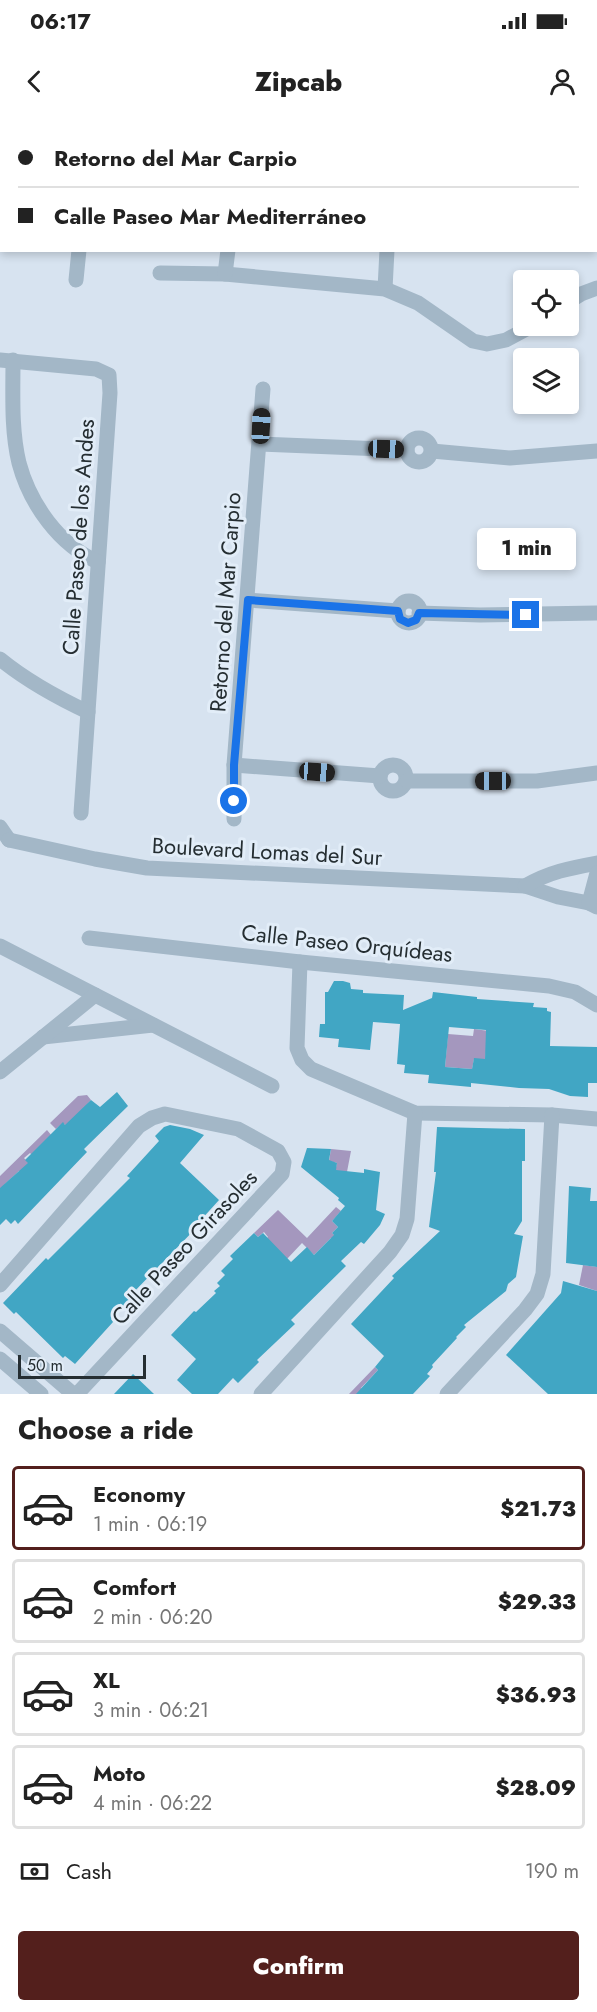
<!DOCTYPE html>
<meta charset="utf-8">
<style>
body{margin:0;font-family:Jost,sans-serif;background:#f2f2f2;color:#222;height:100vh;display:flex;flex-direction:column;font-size:22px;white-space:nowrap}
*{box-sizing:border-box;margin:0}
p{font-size:20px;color:#767676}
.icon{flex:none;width:33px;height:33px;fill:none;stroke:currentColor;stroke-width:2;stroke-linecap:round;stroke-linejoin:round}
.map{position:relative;height:1274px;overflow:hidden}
.panel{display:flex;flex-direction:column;background:#fff;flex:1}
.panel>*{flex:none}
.top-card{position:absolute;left:0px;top:0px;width:597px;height:132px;box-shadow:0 3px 9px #0003;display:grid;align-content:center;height:132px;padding:0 18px;background:#fff}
.buttons{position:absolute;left:513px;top:150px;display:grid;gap:12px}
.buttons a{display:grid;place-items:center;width:66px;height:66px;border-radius:6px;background:#fff;box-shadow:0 3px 9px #0003;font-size:30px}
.scale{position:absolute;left:18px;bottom:15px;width:128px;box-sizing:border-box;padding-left:6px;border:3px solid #252e32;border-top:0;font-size:16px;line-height:21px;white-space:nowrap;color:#252e32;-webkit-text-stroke:4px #e2edf8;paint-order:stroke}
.end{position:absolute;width:27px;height:27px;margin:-14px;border:8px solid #1a73e8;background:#fff;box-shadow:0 0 0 3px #fff}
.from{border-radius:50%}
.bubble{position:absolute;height:42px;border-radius:6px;background:#fff;box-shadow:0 3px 9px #0003;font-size:20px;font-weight:800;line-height:42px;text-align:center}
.car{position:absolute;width:18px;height:36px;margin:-18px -9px;border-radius:8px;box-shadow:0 0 4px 2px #0007;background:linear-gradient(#222 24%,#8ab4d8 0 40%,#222 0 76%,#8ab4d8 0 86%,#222 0)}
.top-card b{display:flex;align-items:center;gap:21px;height:57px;font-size:22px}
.top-card b+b{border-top:2px solid #e0e0e0}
.top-card i{width:15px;height:15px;background:#222}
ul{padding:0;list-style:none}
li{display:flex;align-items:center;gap:18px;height:84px;margin:0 12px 9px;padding:0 6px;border:3px solid #e0e0e0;border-radius:6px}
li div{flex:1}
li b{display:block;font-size:22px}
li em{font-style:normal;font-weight:800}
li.on{border-color:#531f1c}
li>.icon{width:54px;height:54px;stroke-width:1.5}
h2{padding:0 18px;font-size:27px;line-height:72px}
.pay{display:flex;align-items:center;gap:15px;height:66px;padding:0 18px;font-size:22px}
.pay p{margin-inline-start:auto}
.primary-button{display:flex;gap:12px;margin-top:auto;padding:12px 18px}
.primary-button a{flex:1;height:69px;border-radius:6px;background:#531f1c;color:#fff;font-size:24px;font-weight:800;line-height:69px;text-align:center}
.status{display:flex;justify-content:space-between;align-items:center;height:42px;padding:0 30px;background:#fff;direction:ltr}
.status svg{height:16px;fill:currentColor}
header{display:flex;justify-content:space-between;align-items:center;height:78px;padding:0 18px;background:#fff;font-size:27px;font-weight:800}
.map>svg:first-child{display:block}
.green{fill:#a497be}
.building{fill:#41a6c4;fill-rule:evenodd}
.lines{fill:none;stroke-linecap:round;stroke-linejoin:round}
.minor{stroke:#a3b7c7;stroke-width:15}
.route{stroke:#1a73e8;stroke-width:8}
.labels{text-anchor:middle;stroke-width:6;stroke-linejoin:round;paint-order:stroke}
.street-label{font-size:22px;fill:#252e32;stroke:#e2edf8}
</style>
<div class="status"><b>06:17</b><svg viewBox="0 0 49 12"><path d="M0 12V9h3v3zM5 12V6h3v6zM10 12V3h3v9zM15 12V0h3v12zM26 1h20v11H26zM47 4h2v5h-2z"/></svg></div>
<header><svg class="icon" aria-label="back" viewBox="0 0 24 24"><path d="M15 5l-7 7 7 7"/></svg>Zipcab<svg class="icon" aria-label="person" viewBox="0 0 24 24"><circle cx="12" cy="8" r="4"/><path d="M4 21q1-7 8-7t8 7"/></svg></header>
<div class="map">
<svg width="597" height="1274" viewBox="0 0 597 1274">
<rect width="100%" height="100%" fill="#d7e3f0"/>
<!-- green -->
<g class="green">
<polygon points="474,909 489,911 485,939 474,939 472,949 445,947 448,914 473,916"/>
<polygon points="87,975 91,980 67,1007 63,1003 56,1009 50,1003 78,976"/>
<polygon points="47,1010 52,1016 34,1037 30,1033 24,1038 37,1052 19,1051 5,1064 0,1086 0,1056"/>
<polygon points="331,1029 351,1031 346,1057 335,1052 337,1043 329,1041"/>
<polygon points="336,1087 341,1091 332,1101 338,1107 332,1113 344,1124 341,1127 331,1118 314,1135 302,1123 287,1139 262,1123 268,1117 264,1112 258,1117 254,1113 278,1090 307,1118"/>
<polygon points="583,1145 597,1147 597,1171 579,1165"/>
<polygon points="375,1247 378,1250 361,1268 367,1274 349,1274"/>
</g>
<!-- building -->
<g class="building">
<path d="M334,861H343L350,863L351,869L363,870V873L404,875L403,890L432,878L433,872L477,877V879L534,883L533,887L547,888V891L551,892L550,926L597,927V963H588V977L570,976L549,969L519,968L471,963V967L428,963L429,955L404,953L405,945L397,944L400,904L373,902L370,930L338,927L339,919L319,917L320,904H325V872H328ZM449,907L486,910L485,939L474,938L472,949L445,947Z"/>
<polygon points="117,972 128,986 84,1029 87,1032 18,1104 15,1100 11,1104 6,1099 0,1105 0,1068 28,1043 25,1040 63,1002 65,1005 91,980 100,987"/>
<polygon points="170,1005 190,1009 204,1015 180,1043 219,1080 200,1101 202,1102 128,1178 130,1180 111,1199 113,1202 75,1244 65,1236 63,1238 16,1192 14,1194 3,1183 46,1138 48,1140 130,1058 127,1056 159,1021 155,1016 164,1007"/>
<polygon points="437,1007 525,1009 525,1041 522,1041 522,1101 514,1114 523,1116 516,1157 508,1164 506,1171 464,1205 466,1207 456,1217 457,1218 432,1245 433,1247 427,1254 430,1256 413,1274 356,1274 378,1250 375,1247 384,1236 351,1204 394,1158 392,1156 440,1111 429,1107 436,1052 434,1052"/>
<polygon points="307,1028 331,1029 329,1040 337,1043 336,1050 364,1053 364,1049 380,1052 376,1090 385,1094 380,1105 364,1124 361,1122 341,1141 346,1146 291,1200 295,1204 257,1240 259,1242 238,1263 233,1258 218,1274 192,1274 177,1260 196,1239 171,1215 194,1191 196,1192 216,1173 214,1171 220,1166 217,1163 225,1155 221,1151 233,1139 230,1136 254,1113 258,1117 263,1113 291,1142 307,1127 314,1135 334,1115 332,1113 338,1107 332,1101 345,1086 338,1080 339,1078 301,1047"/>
<polygon points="569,1066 591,1068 590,1081 597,1081 597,1147 566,1143"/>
<polygon points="563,1161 597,1171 597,1274 548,1274 506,1235 561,1173"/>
<polygon points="133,1254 154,1274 114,1274"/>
</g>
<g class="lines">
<!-- minor -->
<g class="minor">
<polyline points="537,0 537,2"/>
<polyline points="92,2 92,0"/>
<polyline points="241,2 241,0"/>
<polyline points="445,2 447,0"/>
<polyline points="596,17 597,17"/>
<polyline points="0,72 2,71"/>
<polyline points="0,100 2,100"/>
<polyline points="160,153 225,154 385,169 418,183 473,221 487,224 506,220 532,206"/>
<polyline points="225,154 228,130"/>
<polyline points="76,160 79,130"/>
<polyline points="385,169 387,130"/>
<polyline points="568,182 581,174 597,168"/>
<polyline points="0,240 96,249 109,255 110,273 81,693"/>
<path d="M13,240C13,274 11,310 19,343C30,384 59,425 98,442"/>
<circle cx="419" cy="330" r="12"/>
<polyline points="260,324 407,330"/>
<polyline points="432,331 510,338 597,331"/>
<polyline points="248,480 398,491"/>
<circle cx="409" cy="492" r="11"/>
<polyline points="419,493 480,495 597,493"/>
<path d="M0,539C27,561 56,577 88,592"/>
<circle cx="393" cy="658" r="13"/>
<polyline points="234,645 380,656"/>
<polyline points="407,661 537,661 597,653"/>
<polyline points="234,699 234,645 263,269"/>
<polyline points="0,707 9,720"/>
<polyline points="9,720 95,739 147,748 525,766 558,777 589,783 597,787"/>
<path d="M525,766C549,752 570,748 597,743"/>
<polyline points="589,783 597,753"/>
<polyline points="89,818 300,842 549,866 575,872 597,885"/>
<polyline points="0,826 272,966"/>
<polyline points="300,842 297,928 302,940 311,949 415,993 552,995 597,999"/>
<polyline points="43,917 153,905"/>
<polyline points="0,952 95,875"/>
<polyline points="0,1165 139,1006 152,998 165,994 238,1009 278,1031 284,1042 282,1054 77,1274"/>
<polyline points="0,1211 73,1274"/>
<polyline points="0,1239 41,1274"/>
<polyline points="261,1274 390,1132 402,1115 407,1099 415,993"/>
<polyline points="447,1274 525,1190 537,1174 543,1154 552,995"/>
</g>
</g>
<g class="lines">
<!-- route -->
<polyline class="route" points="234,681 234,645 248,480 398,491 400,499 408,503 416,500 419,493 526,495"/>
</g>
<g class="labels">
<!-- street labels -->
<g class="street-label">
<text transform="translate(78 417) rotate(-86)" y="8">Calle Paseo de los Andes</text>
<text transform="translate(225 482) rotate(-86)" y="8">Retorno del Mar Carpio</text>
<text transform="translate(267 731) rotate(3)" y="8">Boulevard Lomas del Sur</text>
<text transform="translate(347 823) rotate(6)" y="8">Calle Paseo Orquídeas</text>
<text transform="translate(184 1127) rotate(-47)" y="8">Calle Paseo Girasoles</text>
</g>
</g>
</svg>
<div class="buttons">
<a><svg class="icon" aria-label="locate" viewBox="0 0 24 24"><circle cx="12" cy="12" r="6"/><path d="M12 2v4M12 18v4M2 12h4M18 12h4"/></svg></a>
<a><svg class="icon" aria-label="layers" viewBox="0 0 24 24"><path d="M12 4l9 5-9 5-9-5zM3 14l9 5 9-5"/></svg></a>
</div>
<div class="scale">50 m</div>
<i class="end from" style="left:234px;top:681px"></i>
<i class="end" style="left:526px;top:495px"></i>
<div class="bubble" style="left:477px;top:408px;width:99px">1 min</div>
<i class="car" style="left:261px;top:306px;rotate:3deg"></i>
<i class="car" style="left:386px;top:329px;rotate:92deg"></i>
<i class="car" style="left:317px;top:652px;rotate:94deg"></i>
<i class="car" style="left:493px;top:661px;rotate:270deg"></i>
<div class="top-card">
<b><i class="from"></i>Retorno del Mar Carpio</b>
<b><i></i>Calle Paseo Mar Mediterráneo</b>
</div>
</div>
<section class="panel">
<h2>Choose a ride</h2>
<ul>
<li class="on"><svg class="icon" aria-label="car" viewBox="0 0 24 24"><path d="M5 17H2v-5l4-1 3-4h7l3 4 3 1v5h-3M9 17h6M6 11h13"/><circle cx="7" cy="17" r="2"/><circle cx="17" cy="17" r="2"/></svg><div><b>Economy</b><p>1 min · 06:19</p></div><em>$21.73</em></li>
<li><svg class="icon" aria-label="car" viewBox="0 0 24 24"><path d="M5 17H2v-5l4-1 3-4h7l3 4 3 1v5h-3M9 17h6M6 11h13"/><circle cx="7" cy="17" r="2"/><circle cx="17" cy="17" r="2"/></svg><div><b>Comfort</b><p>2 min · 06:20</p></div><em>$29.33</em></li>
<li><svg class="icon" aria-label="car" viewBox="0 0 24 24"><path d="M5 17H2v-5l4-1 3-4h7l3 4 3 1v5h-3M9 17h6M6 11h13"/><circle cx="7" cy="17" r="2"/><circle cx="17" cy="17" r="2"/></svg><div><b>XL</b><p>3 min · 06:21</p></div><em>$36.93</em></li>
<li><svg class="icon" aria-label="car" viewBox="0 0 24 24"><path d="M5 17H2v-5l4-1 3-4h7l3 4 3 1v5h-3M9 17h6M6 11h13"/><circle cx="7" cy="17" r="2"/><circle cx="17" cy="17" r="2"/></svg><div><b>Moto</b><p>4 min · 06:22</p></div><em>$28.09</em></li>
</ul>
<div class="pay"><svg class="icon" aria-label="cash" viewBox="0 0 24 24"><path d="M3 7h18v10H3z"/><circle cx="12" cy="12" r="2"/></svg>Cash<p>190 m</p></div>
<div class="primary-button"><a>Confirm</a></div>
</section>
